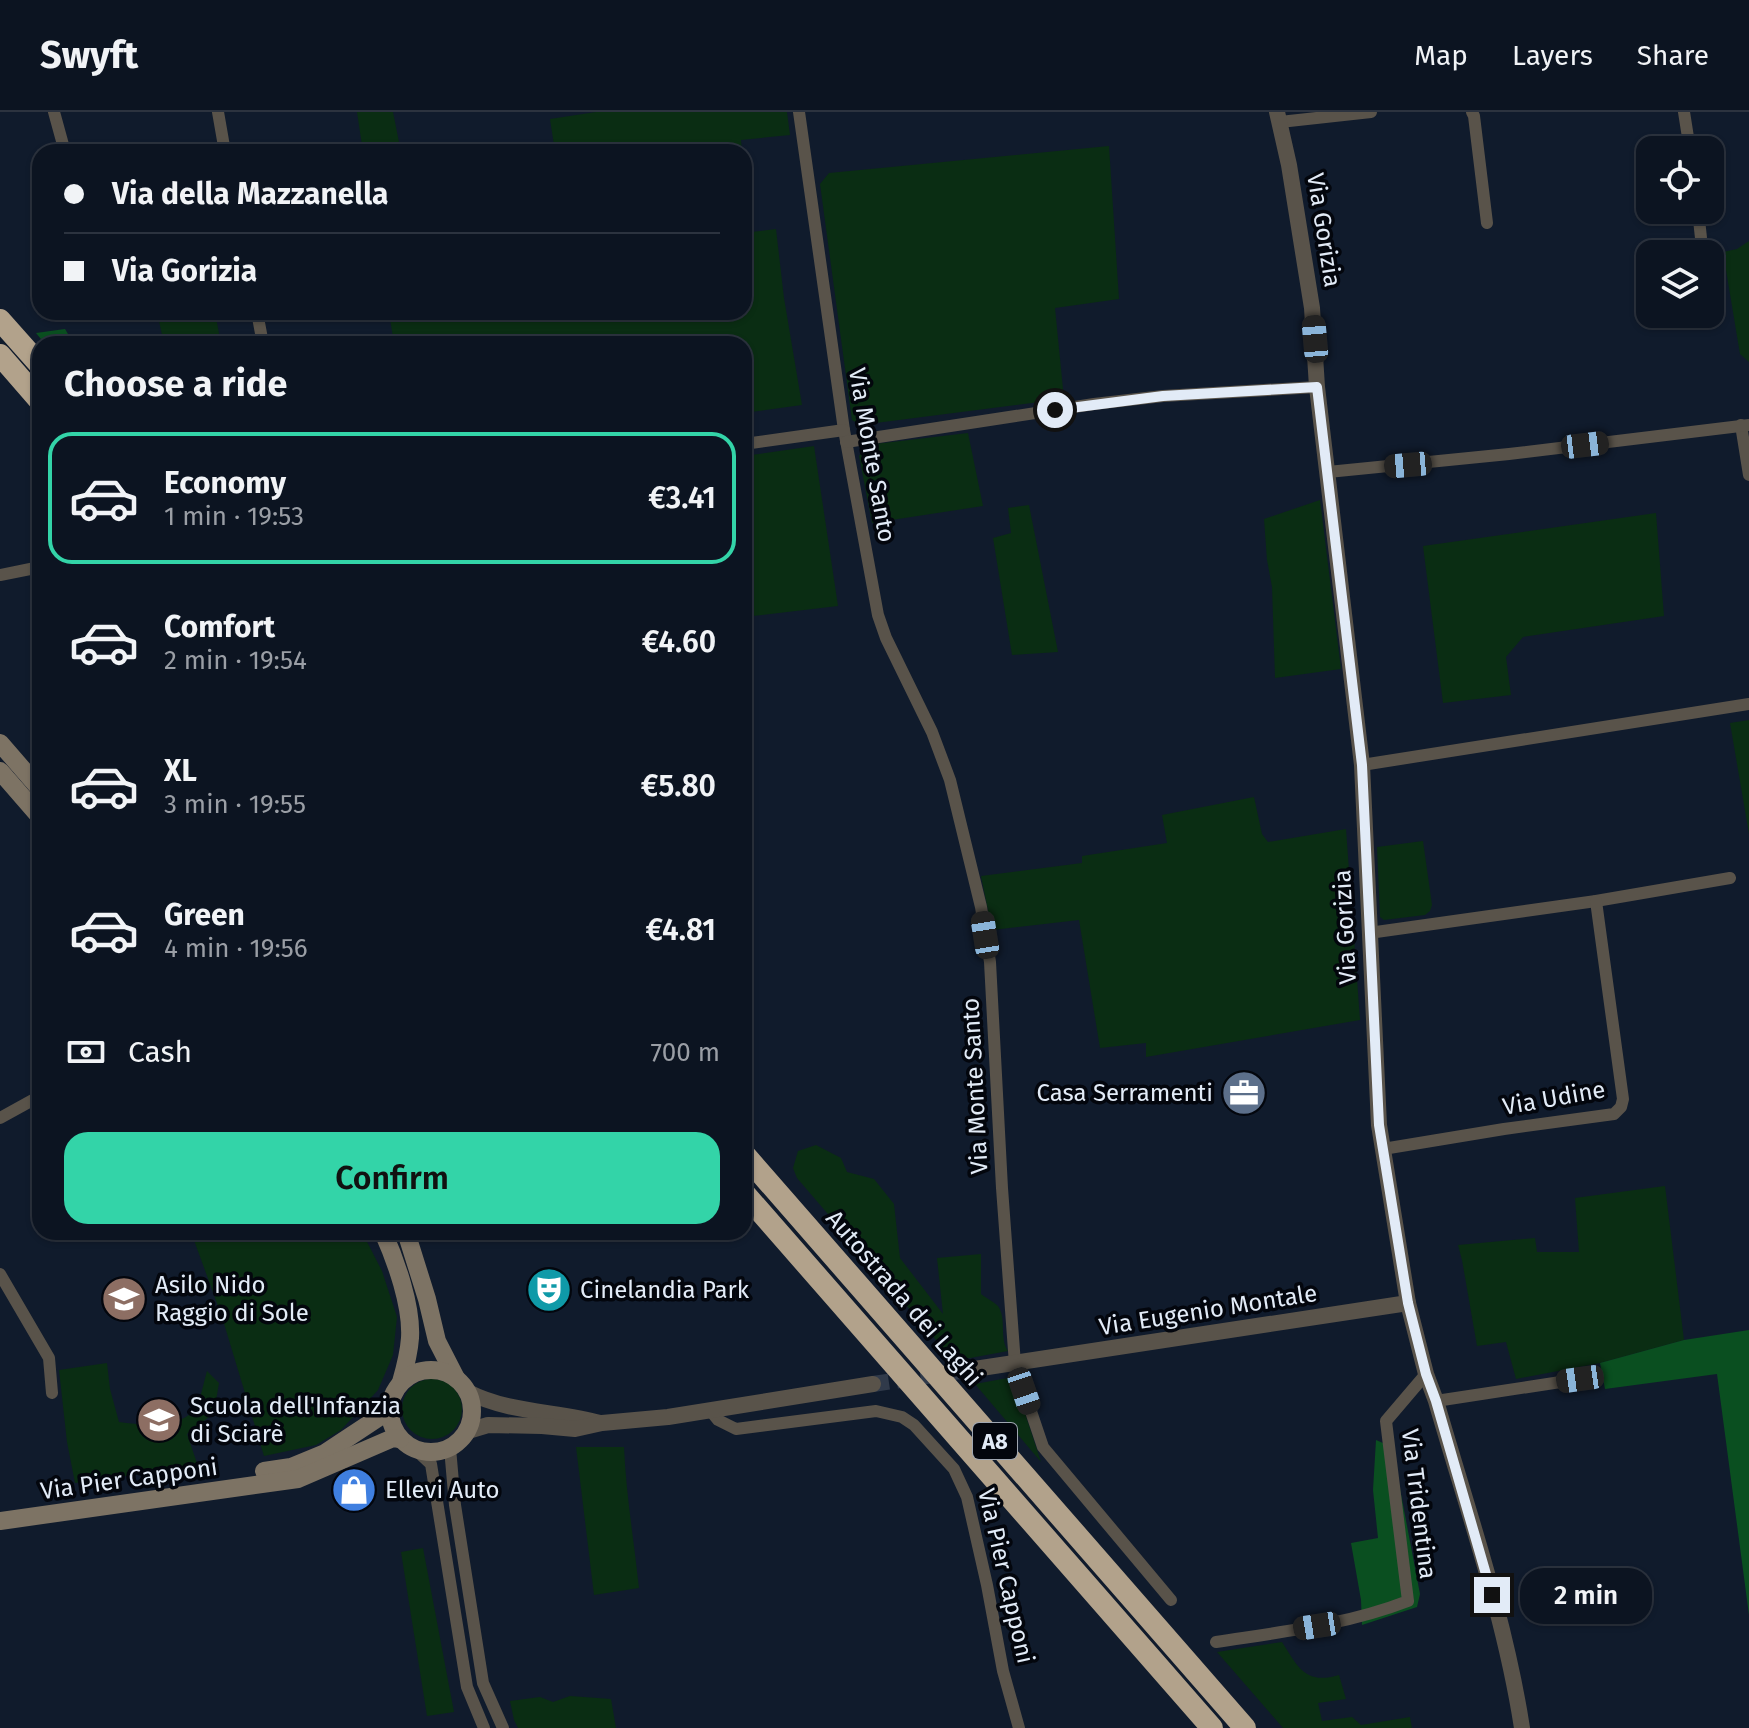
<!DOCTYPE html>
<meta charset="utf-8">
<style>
body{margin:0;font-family:"Fira Sans",sans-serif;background:#151d2a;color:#f1f3f6;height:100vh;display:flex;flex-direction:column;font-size:30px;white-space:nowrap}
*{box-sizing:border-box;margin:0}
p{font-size:26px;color:#9a9ea5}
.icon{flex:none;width:44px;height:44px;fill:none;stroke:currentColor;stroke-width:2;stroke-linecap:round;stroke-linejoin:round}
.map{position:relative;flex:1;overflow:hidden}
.panel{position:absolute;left:32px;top:224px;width:720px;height:904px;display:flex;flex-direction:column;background:#0c1421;border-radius:24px;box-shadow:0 2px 6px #0004,0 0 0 2px #2c333f}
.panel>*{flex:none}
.top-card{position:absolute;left:32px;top:32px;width:720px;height:176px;border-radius:24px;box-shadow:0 2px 6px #0004,0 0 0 2px #2c333f;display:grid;align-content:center;height:176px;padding:0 32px;background:#0c1421}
.tools{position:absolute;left:1636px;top:24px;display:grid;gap:16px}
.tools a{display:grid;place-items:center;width:88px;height:88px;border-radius:16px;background:#0c1421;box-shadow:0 2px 6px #0004,0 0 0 2px #2c333f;font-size:40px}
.end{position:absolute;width:36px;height:36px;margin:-18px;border:10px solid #e2ebf7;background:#111;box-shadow:0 0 0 4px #111}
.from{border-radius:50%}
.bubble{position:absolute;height:56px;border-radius:24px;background:#0c1421;box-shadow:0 2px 6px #0004,0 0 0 2px #2c333f;font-size:26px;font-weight:600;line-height:56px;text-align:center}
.car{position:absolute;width:24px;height:48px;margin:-24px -12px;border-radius:10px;box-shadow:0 0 6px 2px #0007;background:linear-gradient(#222 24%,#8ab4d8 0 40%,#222 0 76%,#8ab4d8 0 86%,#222 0)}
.top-card b{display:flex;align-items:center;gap:28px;height:76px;font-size:30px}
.top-card b+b{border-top:2px solid #2c333f}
.top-card i{width:20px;height:20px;background:#f1f3f6}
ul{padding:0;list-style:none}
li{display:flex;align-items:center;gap:24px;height:132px;margin:0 16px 12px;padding:0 16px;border:4px solid transparent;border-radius:24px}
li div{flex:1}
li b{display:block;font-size:30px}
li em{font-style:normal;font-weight:600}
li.on{border-color:#33d4a8}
li>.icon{width:72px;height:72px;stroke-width:1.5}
h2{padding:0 32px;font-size:36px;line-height:96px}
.pay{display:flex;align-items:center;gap:20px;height:88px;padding:0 32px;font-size:30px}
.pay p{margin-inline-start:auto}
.button{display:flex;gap:16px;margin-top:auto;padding:16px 32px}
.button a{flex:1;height:92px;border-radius:24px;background:#33d4a8;color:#111;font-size:32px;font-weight:600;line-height:92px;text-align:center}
header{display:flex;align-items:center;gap:48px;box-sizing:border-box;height:112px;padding:0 40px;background:#0c1421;border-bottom:2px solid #2c333f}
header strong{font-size:38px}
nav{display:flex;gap:44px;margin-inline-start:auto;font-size:28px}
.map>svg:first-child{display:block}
.green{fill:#0a2d13}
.forest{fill:#0a4f20}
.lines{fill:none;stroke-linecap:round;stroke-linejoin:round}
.tertiary-tunnel{stroke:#303a4a;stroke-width:16;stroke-dasharray:16 8;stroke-linecap:butt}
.minor{stroke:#59534a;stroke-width:12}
.tertiary{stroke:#59534a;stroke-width:16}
.secondary{stroke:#7d7364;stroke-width:18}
.motorway{stroke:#b2a28b;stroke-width:22}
.route{stroke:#e2ebf7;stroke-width:10}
.labels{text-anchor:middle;stroke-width:7;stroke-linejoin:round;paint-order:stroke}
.shield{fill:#03060d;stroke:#9fa6b1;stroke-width:2}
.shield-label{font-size:22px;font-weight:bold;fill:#e2ebf7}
.street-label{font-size:24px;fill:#e2ebf7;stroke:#03060d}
.poi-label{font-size:24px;fill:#e2ebf7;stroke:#03060d;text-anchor:start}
</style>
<header>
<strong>Swyft</strong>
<nav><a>Map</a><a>Layers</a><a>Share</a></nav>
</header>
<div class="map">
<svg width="1749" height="1616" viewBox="0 0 1749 1616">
<rect width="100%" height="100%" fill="#101b2c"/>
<!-- green -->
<g class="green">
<polygon points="357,0 393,0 401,40 363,40"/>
<polygon points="596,0 787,0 790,23 741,28 742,40 555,40 550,7"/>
<polygon points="1109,34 1119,187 1055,196 1064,287 860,313 852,308 820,72 829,61"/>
<polygon points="744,54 752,120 776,117 784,186 802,293 744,301 744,232 394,232 389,200 744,200"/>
<polygon points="1749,129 1749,250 1740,242 1723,140 1737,137"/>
<polygon points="157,200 215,200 221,232 164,232"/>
<polygon points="968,321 983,394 872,411 859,344 867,333"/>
<polygon points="814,334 838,494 744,505 744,344"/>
<polygon points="1320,388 1341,557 1275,566 1272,475 1267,448 1264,407"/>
<polygon points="1029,393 1058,540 1012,543 993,426 1011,421 1008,396"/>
<polygon points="1656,401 1664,504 1523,525 1506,545 1511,583 1443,591 1423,434"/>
<polygon points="1749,608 1749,722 1730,611"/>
<polygon points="1254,685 1262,722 1268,730 1346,717 1360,908 1146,945 1146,931 1100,936 1079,808 992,818 981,764 1082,751 1082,744 1167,731 1162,703"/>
<polygon points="1423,729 1432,793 1430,799 1425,803 1384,808 1380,805 1377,735"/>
<path d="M816,1033L841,1046L847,1060L874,1067L894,1092L900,1146L943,1202L937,1146L981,1142V1182C986,1186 994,1190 998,1194C1007,1207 999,1226 1008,1239L954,1249L797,1066L793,1056L798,1039Z"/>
<polygon points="1665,1074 1684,1228 1600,1251 1516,1267 1506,1230 1477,1234 1462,1148 1458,1133 1535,1126 1537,1140 1579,1140 1575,1086"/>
<polygon points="191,1120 362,1120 382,1159 397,1205 393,1243 378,1278 341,1318 316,1333 264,1344 222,1205"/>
<path d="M107,1251L110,1277L119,1310C142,1313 178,1318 195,1297C200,1290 204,1269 207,1259L219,1271L214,1301L187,1322L198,1354L75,1371L67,1330L59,1258Z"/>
<polygon points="1013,1265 1041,1350 975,1272"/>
<circle cx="432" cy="1297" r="30"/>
<path d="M576,1335H624C626,1382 634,1429 639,1476L594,1483Z"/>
<polygon points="423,1436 454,1600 427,1604 401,1440"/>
<path d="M1282,1530C1298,1555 1305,1573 1339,1563L1346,1587L1318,1591L1322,1609L1352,1605L1361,1613L1410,1605L1412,1616H1283L1217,1540Z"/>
<polygon points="570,1584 611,1587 616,1616 518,1616 514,1608 510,1589 540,1585 553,1590"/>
</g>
<!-- forest -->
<g class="forest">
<polygon points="65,217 74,232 45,232 36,221"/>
<polygon points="1749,1218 1749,1503 1717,1262 1605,1277 1600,1251 1684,1228"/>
<polygon points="1376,1328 1392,1335 1420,1482 1417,1495 1362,1513 1361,1488 1351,1431 1378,1426 1373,1378"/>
</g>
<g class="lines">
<!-- tertiary-tunnel -->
<polyline class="tertiary-tunnel" points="873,1272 968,1258"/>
<!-- minor -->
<g class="minor">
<polyline points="54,0 65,40"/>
<polyline points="218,0 225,40"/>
<polyline points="799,0 844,318 878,503 886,526 932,620 950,668 981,795 990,850 1002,1076 1015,1252 1043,1335 1171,1488"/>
<polyline points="1472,0 1474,4 1487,111"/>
<polyline points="1684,0 1690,38"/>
<polyline points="1280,10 1371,0"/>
<polyline points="1698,98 1701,126"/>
<polyline points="257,200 263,232"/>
<polyline points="1741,313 1749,363"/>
<polyline points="846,330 1094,292 1163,284 1317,275"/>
<polyline points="744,332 844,318"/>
<polyline points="1328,360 1509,342 1749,313"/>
<polyline points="0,463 40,455"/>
<polyline points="1362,653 1749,592"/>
<polyline points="1369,821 1596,789 1730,766"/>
<polyline points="0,1006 40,984"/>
<polyline points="1383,1037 1504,1017 1614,1002 1621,995 1623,987 1596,789"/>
<polyline points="0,1162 49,1246 52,1281"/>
<polyline points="1436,1289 1580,1267"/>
<polyline points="710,1298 718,1308 736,1317 876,1299 902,1305 914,1313 954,1357 967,1385 987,1473 1003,1559 1019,1616"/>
<polyline points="450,1336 455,1393 483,1571 503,1616"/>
<polyline points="416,1338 431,1352 467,1575 484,1616"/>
<path d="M1216,1530C1281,1520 1346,1513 1408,1489L1386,1309L1426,1262"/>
</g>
<!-- tertiary -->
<g class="tertiary">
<path d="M1277,0L1289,53L1312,196L1317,275L1362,653L1379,1013L1408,1191L1426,1262L1436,1289C1467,1397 1505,1505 1522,1616"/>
<polyline points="968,1258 1408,1191"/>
<path d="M468,1280C509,1301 557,1299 600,1311"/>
<polyline points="468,1319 488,1313 542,1314 575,1317 602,1311 668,1305 873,1272"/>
</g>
<!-- secondary -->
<g class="secondary">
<polyline points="0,631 40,677"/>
<polyline points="0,659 40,705"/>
<path d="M383,1120C396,1149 412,1194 410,1226C409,1241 405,1256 401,1270"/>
<polyline points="406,1120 427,1187 437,1229 456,1266"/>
<circle cx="431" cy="1299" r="41"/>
<polyline points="264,1359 291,1355 325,1341 390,1298"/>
<polyline points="0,1409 298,1367 393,1326 400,1327"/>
</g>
<!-- motorway -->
<g class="motorway">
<polyline points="0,208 40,253"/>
<polyline points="0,243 40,289"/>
<polyline points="744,1042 1245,1616"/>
<polyline points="744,1081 1212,1616"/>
</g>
</g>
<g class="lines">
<!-- route -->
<polyline class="route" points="1055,298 1163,284 1317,275 1362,653 1379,1013 1408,1191 1426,1262 1436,1289 1492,1483"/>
</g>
<!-- icons -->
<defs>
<g id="office-disc" transform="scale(2.3)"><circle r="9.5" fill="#5c6f8a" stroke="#03060d"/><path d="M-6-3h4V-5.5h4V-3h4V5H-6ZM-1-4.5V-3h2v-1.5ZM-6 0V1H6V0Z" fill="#fff"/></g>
<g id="theatre-disc" transform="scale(2.3)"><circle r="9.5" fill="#0f9aa8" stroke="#03060d"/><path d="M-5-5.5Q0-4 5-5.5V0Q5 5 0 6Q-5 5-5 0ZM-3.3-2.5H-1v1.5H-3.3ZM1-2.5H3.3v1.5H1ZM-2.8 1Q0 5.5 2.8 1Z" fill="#fff"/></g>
<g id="school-disc" transform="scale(2.3)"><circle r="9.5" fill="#8d6e63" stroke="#03060d"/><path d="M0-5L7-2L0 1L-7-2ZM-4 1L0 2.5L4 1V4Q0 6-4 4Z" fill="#fff"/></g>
<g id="shop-disc" transform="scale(2.3)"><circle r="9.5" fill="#3f7fe0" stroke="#03060d"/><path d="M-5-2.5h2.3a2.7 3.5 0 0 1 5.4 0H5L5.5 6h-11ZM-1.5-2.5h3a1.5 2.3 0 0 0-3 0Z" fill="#fff"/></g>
</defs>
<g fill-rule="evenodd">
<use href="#office-disc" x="1244" y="981"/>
<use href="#theatre-disc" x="549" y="1178"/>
<use href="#school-disc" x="124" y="1187"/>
<use href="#school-disc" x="159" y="1308"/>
<use href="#shop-disc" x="354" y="1378"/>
</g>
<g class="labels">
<!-- shield labels -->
<rect class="shield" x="973" y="1311" width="44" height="36" rx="6"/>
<g class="shield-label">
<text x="995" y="1337">A8</text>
</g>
<!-- street labels -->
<g class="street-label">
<text transform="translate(1324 118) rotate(81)" y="8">Via Gorizia</text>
<text transform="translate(872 343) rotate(80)" y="8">Via Monte Santo</text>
<text transform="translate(1345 815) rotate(-93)" y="8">Via Gorizia</text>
<text transform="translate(975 974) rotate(-93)" y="8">Via Monte Santo</text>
<text transform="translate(1554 986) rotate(-10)" y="8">Via Udine</text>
<text transform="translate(904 1186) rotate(49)" y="8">Autostrada dei Laghi</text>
<text transform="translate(1208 1198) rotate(-9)" y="8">Via Eugenio Montale</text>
<text transform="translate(129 1367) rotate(-8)" y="8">Via Pier Capponi</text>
<text transform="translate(1419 1392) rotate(83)" y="8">Via Tridentina</text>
<text transform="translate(1006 1464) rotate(77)" y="8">Via Pier Capponi</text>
</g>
<!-- poi labels -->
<g class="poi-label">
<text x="1213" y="989" text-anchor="end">Casa Serramenti</text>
<text x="155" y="1181">Asilo Nido<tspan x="155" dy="28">Raggio di Sole</tspan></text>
<text x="580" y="1186">Cinelandia Park</text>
<text x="190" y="1302">Scuola dell'Infanzia<tspan x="190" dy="28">di Sciarè</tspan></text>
<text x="385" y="1386">Ellevi Auto</text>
</g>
</g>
</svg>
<div class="tools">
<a><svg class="icon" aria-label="locate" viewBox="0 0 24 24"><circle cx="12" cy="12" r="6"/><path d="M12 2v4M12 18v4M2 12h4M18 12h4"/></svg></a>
<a><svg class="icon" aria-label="layers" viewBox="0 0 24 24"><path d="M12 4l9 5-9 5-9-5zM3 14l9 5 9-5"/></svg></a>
</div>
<i class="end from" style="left:1055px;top:298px"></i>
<i class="end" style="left:1492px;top:1483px"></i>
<div class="bubble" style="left:1520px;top:1456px;width:132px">2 min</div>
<i class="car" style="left:1315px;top:227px;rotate:355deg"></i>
<i class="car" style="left:1585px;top:333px;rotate:83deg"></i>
<i class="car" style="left:1408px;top:353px;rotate:265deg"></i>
<i class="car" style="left:985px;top:823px;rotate:351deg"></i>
<i class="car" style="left:1580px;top:1267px;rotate:262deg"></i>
<i class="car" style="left:1024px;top:1279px;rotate:161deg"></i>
<i class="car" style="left:1317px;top:1514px;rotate:261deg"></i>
<div class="top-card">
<b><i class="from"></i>Via della Mazzanella</b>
<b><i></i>Via Gorizia</b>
</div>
<section class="panel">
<h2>Choose a ride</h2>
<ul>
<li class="on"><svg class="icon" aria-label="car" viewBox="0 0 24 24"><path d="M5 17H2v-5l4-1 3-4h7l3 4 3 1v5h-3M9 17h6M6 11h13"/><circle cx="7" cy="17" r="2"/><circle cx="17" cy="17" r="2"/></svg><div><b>Economy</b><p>1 min · 19:53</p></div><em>€3.41</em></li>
<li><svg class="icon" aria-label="car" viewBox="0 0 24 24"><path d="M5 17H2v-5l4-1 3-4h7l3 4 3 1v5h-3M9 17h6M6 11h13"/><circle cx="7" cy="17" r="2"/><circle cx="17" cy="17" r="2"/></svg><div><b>Comfort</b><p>2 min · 19:54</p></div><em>€4.60</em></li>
<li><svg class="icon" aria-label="car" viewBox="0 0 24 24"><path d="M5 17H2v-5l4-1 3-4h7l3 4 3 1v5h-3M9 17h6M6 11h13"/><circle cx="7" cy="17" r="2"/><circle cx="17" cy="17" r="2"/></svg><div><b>XL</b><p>3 min · 19:55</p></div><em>€5.80</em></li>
<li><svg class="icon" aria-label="car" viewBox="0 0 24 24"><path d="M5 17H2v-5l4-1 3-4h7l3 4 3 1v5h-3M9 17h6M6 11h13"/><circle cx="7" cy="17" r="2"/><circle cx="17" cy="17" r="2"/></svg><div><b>Green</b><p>4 min · 19:56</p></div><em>€4.81</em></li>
</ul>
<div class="pay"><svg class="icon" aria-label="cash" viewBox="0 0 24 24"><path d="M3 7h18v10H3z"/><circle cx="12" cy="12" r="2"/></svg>Cash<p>700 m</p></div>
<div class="button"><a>Confirm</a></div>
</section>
</div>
